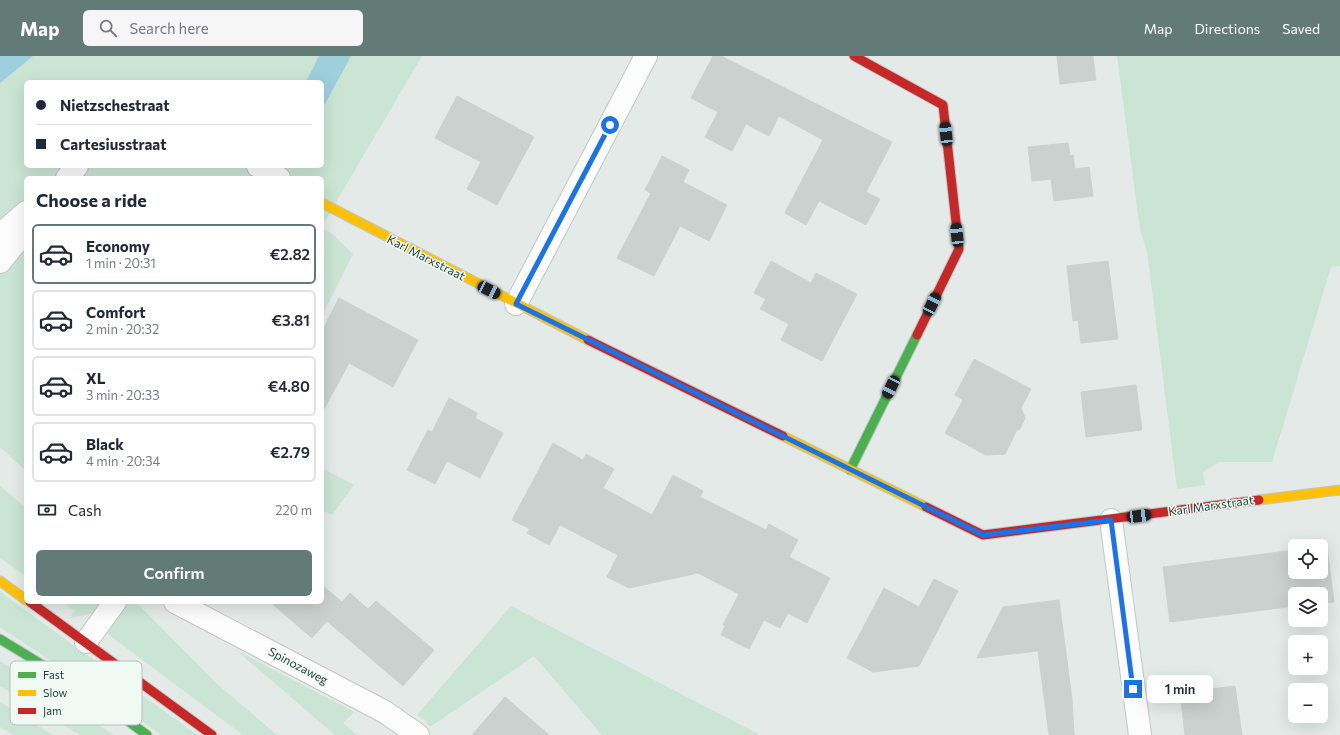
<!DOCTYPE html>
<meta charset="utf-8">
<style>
body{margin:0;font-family:Commissioner,sans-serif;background:#f6f6f7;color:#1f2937;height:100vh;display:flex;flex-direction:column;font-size:15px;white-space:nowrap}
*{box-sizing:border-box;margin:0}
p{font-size:13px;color:#747a83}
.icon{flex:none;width:22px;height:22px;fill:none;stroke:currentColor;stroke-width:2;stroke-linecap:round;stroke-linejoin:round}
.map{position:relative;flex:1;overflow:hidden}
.details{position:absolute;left:24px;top:120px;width:300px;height:428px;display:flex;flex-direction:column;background:#fff;border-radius:6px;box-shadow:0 4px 16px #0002}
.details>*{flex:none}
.top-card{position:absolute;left:24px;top:24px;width:300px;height:88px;border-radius:6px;box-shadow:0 4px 16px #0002;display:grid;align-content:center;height:88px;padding:0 12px;background:#fff}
.buttons{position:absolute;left:1288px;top:483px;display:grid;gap:8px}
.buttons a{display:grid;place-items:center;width:40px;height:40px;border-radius:6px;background:#fff;box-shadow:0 4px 16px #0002;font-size:20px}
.end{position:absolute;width:18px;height:18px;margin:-9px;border:5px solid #1a73e8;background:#fff;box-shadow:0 0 0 2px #fff}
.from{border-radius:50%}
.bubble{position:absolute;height:28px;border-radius:6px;background:#fff;box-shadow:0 4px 16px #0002;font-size:13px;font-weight:600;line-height:28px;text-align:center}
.car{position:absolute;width:12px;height:24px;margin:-12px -6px;border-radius:5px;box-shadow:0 0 3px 1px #0007;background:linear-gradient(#222 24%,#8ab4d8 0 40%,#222 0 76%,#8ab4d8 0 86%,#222 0)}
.top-card b{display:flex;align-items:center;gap:14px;height:38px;font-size:15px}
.top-card b+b{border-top:1px solid #e0e1e3}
.top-card i{width:10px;height:10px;background:#1f2937}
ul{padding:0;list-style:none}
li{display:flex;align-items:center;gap:12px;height:60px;margin:0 8px 6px;padding:0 4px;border:2px solid #e0e1e3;border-radius:6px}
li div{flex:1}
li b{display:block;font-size:15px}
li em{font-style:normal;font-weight:600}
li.active{border-color:#637b76}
li>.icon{width:36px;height:36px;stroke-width:1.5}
h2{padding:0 12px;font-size:18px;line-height:48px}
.pay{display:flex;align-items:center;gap:10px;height:44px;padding:0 12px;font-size:15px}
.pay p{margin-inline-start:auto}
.button{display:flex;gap:8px;margin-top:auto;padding:8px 12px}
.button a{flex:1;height:46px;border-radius:6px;background:#637b76;color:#fff;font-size:16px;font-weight:600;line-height:46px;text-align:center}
header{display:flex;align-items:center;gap:24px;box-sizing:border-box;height:56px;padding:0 20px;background:#637b76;color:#fff}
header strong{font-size:19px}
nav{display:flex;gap:22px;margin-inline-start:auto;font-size:14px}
.search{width:280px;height:36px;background:#f6f6f7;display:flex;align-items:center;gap:10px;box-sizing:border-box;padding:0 14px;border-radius:6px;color:#747a83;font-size:15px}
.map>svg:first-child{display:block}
.green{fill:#cae5d4;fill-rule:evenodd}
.water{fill:#9ecfdd}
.building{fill:#cad1ce;stroke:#cbd3d0}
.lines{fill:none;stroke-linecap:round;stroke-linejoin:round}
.street-casing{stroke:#c0c7c4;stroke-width:24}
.fast-casing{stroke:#bec8c5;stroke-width:11}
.slow-casing{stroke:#bec8c5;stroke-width:11}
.jam-casing{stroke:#bec8c5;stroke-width:11}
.street{stroke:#fbfcfb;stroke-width:22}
.fast{stroke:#4caf50;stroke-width:9}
.slow{stroke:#ffc107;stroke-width:9}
.jam{stroke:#c62828;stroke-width:9}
.route{stroke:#1a73e8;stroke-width:5}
.labels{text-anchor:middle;stroke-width:3;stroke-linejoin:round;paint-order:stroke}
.street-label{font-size:12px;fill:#1e3f39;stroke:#f1f9f5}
.key{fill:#f1f9f5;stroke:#b2c1bd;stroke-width:1}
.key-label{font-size:11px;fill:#1e3f39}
</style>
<header>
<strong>Map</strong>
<div class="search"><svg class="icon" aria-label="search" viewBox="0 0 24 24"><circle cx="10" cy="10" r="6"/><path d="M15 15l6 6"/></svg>Search here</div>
<nav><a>Map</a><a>Directions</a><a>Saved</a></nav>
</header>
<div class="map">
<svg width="1340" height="679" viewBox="0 0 1340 679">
<rect width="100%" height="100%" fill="#e3eae7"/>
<!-- green -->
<g class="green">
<path d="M9,0H422L322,170V122H26V415L0,391V8ZM26,26H322V110H26Z"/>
<polygon points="1117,0 1340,0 1340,210 1331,211 1272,406 1219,406 1203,416 1205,429 1177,433 1147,195 1140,174"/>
<polygon points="322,172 331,177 353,198 322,260"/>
<polygon points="322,412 354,429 332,459 322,454"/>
<polygon points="0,430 26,452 26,520 0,502"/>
<polygon points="0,536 197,679 161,679 134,659 0,571"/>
<polygon points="62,546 103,546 94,557 70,562 75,555"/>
<polygon points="128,546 137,547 216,627 277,679 243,679 105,576"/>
<polygon points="511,550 743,670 760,679 602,679 534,600 430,671 424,663 417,659"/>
<polygon points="236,594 354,656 343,667 357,679 335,679"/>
<polygon points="0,605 84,658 113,679 80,679 0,630"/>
<polygon points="0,646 53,679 14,679 0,671"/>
</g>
<!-- water -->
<g class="water">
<polygon points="0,0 33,0 0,27"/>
<polygon points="319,0 351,0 325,48 322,50 322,26 306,26"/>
</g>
<!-- building -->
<g class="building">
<polygon points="713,0 721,0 892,86 866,136 880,143 866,169 819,145 806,169 785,157 823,84 779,60 769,80 746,68 732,95 705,81 718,56 691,42"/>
<polygon points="1057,0 1093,0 1096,24 1060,28"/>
<polygon points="457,40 534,81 497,149 467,133 481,106 435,82"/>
<polygon points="1068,87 1070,100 1073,99 1075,113 1089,111 1093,140 1054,145 1051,123 1032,125 1028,91"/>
<polygon points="662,100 689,114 683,126 727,149 709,185 680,170 654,220 617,202 651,137 645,134"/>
<polygon points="771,205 811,227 816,217 857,238 822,305 781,284 789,268 760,253 766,243 754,237"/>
<polygon points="1108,205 1118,283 1081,287 1078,264 1073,265 1067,210"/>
<polygon points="339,242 418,284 393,331 349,307 322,357 322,275"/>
<polygon points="974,303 1031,333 1021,352 1025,362 1020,373 1017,374 1005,398 986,399 945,377 963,344 955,339"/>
<polygon points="1136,329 1142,374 1086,381 1081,336"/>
<polygon points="449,342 477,357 475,362 503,377 480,422 447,405 435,428 407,414 428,374 432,376"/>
<polygon points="553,387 583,404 586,398 614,413 603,432 652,459 673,419 703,435 700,441 766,474 769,468 798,484 789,501 830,522 807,567 788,557 780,572 764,564 749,593 721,579 725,570 723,569 739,538 698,517 629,532 607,521 618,499 560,469 549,489 527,477 530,473 512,464"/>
<polygon points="1327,490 1334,546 1321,547 1321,538 1295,538 1295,550 1170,566 1163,511 1295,494 1295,516 1321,516 1321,491"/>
<polygon points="934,523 958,535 919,610 873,616 847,602 884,532 919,551"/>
<polygon points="322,529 342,546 350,537 368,553 376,545 434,594 403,630 327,565 312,582 270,546 322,546"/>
<polygon points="1059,544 1072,643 1074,679 1049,679 1038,595 977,602 1003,551"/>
<polygon points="1235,630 1242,679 1185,679 1180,637"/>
<polygon points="505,641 549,679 472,679"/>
</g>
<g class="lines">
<!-- street casing -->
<g class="street-casing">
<g id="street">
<polyline points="258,110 279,122"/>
<polyline points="67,122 77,110"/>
<polyline points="0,179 26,156"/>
<polyline points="0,206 26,174"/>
<polyline points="516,248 646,0"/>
<polyline points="1111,464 1140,679"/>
<polyline points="175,546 385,656 418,679"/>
<polyline points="86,586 115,546"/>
</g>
</g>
<!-- fast casing -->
<g class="fast-casing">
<g id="fast">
<polyline points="850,414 917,279"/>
<polyline points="0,583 95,641 147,679"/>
</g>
</g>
<!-- slow casing -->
<g class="slow-casing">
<g id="slow">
<polyline points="322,147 588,284"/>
<polyline points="783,380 926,451"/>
<polyline points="1259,444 1340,434"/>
<polyline points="0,525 26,544"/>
</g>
</g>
<!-- jam casing -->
<g class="jam-casing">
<g id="jam">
<polyline points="854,0 943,49 959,193 917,279"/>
<polyline points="588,284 783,380"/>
<polyline points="926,451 983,479 1259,444"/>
<polyline points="30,546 212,679"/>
</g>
</g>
<!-- street -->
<use href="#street" class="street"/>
<!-- fast -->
<use href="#fast" class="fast"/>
<!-- slow -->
<use href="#slow" class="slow"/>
<!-- jam -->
<use href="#jam" class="jam"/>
</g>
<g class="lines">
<!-- route -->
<polyline class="route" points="610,69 516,248 983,479 1111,464 1133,633"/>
</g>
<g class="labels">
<!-- street labels -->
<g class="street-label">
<text transform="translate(426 202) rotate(27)" y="4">Karl Marxstraat</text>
<text transform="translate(1211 450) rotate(-8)" y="4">Karl Marxstraat</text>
<text transform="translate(298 610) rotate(28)" y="4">Spinozaweg</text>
</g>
</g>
<!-- legend -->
<rect x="10" y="605" width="132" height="64" rx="6" class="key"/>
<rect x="18" y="616" width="18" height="6" fill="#4caf50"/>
<rect x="18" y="634" width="18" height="6" fill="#ffc107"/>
<rect x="18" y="652" width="18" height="6" fill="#c62828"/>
<g class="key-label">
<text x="43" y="623">Fast</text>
<text x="43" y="641">Slow</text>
<text x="43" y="659">Jam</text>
</g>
</svg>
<div class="buttons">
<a><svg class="icon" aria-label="locate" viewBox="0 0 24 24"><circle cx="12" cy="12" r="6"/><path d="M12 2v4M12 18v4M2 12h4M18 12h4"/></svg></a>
<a><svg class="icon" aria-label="layers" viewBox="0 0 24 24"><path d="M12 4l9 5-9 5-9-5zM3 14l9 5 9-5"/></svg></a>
<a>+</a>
<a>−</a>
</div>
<i class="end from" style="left:610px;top:69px"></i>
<i class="end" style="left:1133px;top:633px"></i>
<div class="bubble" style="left:1147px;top:619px;width:66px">1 min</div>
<i class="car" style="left:946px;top:78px;rotate:354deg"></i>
<i class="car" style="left:957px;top:179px;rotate:354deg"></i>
<i class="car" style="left:489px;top:234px;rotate:117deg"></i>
<i class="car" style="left:932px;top:248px;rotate:26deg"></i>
<i class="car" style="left:891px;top:331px;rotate:206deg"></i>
<i class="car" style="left:1139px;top:460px;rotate:82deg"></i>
<div class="top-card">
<b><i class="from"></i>Nietzschestraat</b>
<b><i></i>Cartesiusstraat</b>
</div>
<section class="details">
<h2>Choose a ride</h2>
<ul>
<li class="active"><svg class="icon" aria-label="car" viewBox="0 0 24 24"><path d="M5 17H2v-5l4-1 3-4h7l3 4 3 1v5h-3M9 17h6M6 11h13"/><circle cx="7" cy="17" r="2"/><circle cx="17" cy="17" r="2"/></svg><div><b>Economy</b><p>1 min · 20:31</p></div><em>€2.82</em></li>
<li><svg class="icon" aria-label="car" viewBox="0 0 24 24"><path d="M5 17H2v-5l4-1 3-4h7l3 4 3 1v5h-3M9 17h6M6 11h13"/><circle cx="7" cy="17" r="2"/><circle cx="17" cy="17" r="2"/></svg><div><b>Comfort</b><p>2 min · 20:32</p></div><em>€3.81</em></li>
<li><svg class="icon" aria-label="car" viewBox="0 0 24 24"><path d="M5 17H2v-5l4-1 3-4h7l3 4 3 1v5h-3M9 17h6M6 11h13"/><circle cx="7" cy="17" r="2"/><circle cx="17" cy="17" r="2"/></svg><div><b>XL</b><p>3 min · 20:33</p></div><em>€4.80</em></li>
<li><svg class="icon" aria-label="car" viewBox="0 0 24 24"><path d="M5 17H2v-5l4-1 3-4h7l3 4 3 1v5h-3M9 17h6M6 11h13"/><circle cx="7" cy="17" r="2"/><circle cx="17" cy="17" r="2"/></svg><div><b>Black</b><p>4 min · 20:34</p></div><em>€2.79</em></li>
</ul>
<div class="pay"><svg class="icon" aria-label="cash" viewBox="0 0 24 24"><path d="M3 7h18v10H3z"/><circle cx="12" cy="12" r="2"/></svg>Cash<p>220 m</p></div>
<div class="button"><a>Confirm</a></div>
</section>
</div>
